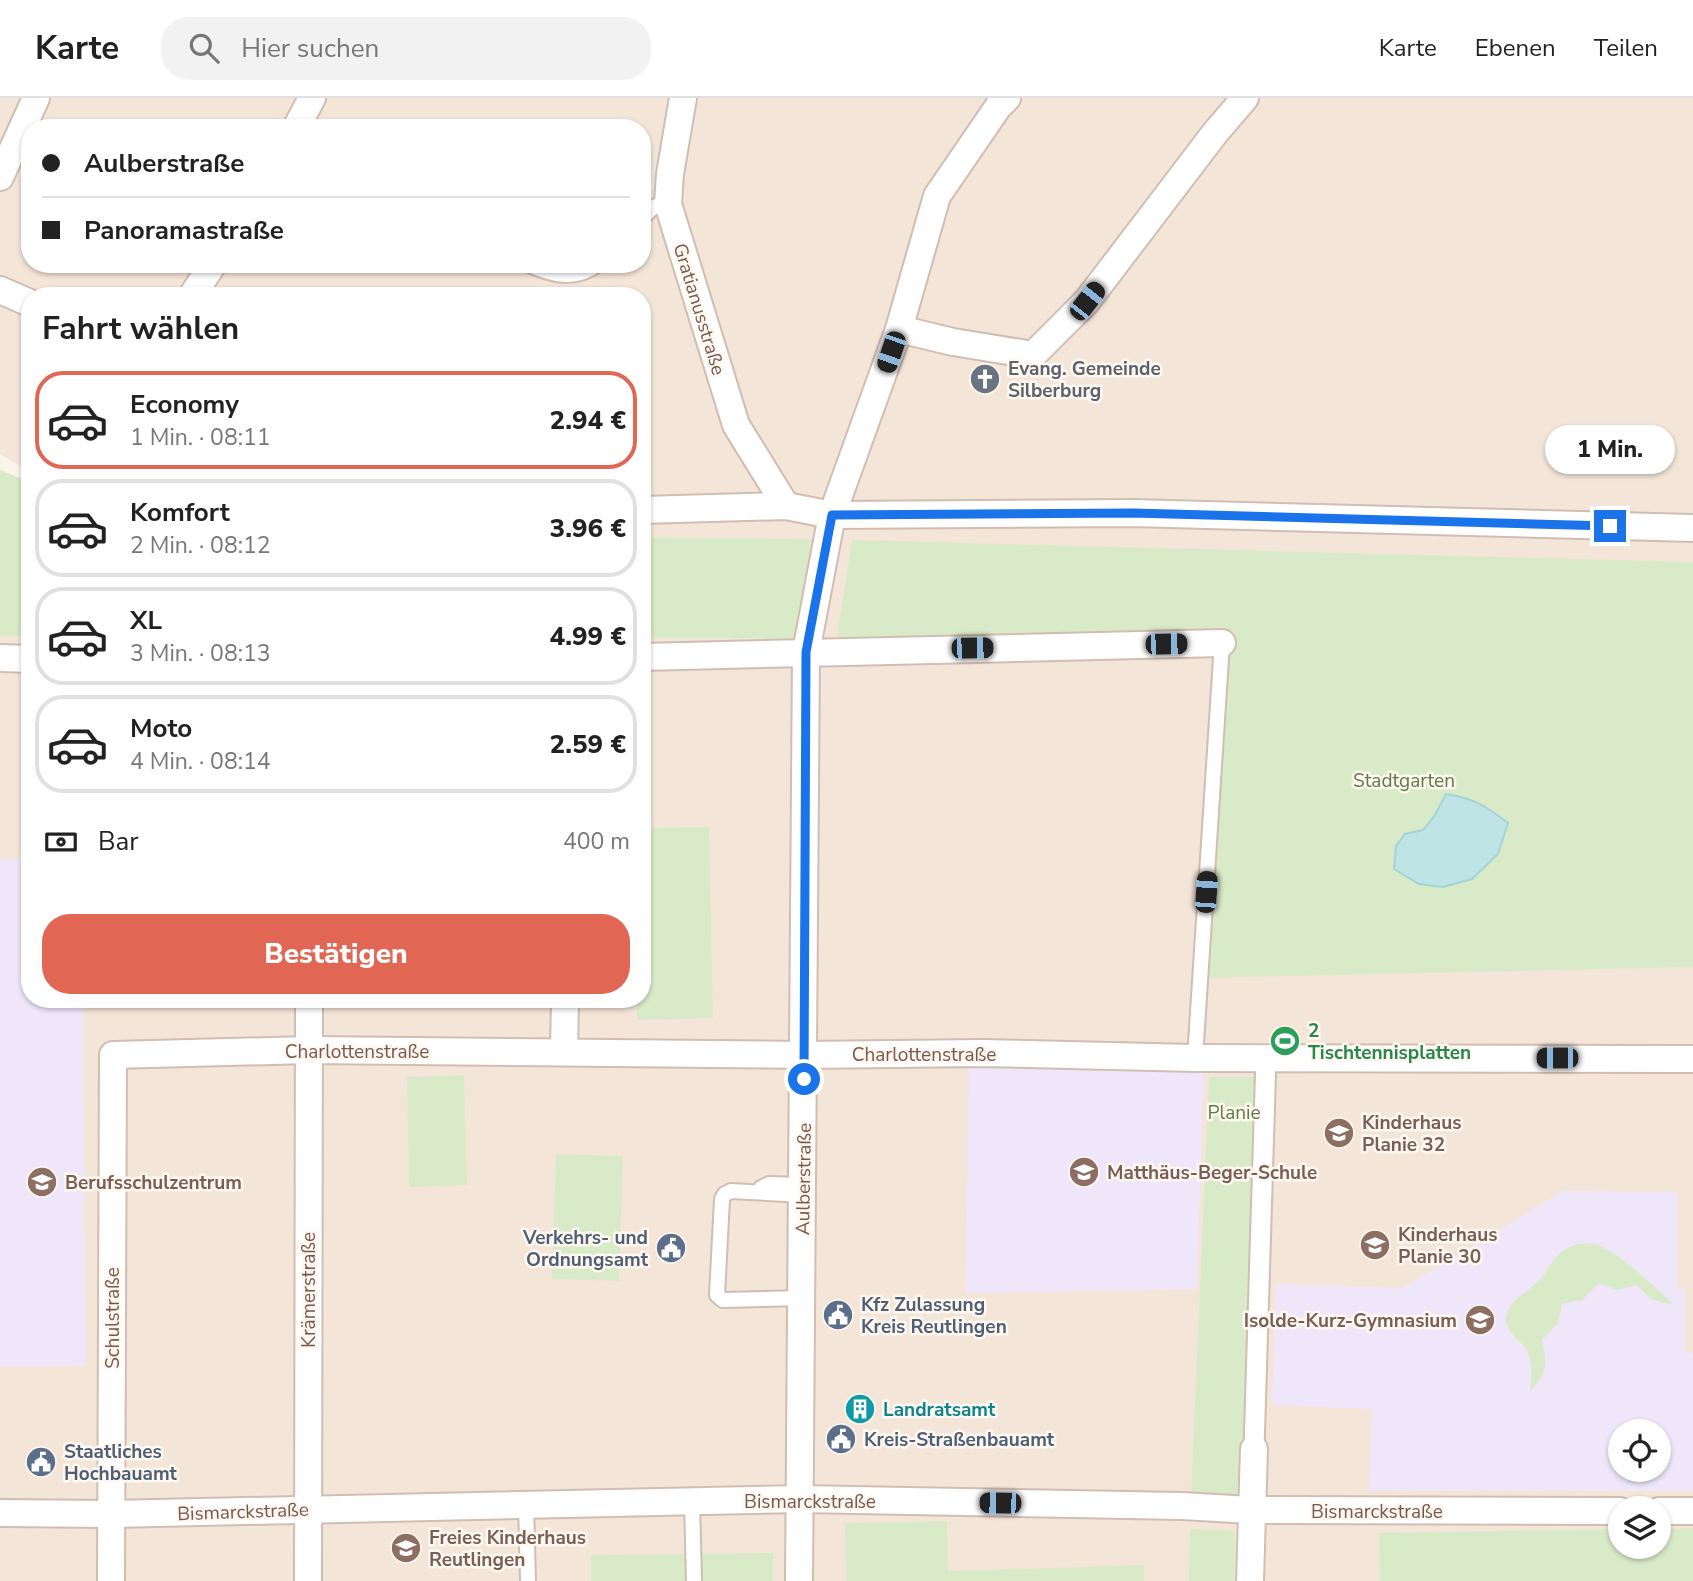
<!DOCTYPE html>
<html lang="de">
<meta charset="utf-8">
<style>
body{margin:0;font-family:"Nunito Sans",sans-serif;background:#f2f2f2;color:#222;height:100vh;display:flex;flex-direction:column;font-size:26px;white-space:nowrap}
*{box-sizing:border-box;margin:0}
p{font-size:23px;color:#767676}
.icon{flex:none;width:38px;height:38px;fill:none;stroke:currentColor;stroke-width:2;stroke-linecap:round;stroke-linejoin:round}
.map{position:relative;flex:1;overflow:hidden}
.panel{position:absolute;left:21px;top:189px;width:630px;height:721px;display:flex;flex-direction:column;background:#fff;border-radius:28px;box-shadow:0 2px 5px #0004}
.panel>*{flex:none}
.hud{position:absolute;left:21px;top:21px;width:630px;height:154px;border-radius:28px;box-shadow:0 2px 5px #0004;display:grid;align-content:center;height:154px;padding:0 21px;background:#fff}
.controls{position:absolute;left:1608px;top:1321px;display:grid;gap:14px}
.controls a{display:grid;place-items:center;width:63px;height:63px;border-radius:50%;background:#fff;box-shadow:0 2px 5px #0004;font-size:35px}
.end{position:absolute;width:32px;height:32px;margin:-16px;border:9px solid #1a73e8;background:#fff;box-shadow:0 0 0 4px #fff}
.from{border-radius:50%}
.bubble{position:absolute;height:49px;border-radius:24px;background:#fff;box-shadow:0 2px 5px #0004;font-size:23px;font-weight:800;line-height:49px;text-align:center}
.car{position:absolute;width:21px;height:42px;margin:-21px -10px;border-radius:9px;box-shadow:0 0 5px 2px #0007;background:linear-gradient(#222 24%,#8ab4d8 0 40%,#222 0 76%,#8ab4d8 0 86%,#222 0)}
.hud b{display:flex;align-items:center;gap:24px;height:66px;font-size:26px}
.hud b+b{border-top:2px solid #e0e0e0}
.hud i{width:18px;height:18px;background:#222}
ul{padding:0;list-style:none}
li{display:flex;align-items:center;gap:21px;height:98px;margin:0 14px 10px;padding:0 7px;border:4px solid #e0e0e0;border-radius:28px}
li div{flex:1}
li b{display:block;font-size:26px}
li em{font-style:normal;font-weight:800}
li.current{border-color:#e16654}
li>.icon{width:63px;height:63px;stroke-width:1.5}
h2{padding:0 21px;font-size:32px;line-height:84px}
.pay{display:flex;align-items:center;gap:18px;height:77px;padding:0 21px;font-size:26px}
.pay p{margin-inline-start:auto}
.action{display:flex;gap:14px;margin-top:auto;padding:14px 21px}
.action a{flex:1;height:80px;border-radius:28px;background:#e16654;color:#fff;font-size:28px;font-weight:800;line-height:80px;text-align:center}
header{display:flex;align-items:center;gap:42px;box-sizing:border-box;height:98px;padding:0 35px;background:#fff;border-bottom:2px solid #e0e0e0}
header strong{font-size:33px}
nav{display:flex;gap:38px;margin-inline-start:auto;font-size:24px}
.search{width:490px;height:63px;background:#f2f2f2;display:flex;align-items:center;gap:18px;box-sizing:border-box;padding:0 24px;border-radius:28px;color:#767676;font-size:26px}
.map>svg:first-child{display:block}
.residential{fill:#f4e5d9;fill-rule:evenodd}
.education{fill:#f0e6f9;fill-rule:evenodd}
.green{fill:#d9eac8}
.water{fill:#bfe4e6;stroke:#a5d4d7;stroke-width:2}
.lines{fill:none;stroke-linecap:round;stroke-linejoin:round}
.service-casing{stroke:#d1bdb2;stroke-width:18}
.pedestrian-casing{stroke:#d1bdb2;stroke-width:23}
.minor-casing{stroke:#d1bdb2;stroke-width:30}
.service{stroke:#fff;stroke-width:14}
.pedestrian{stroke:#fff;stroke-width:19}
.minor{stroke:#fff;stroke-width:26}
.route{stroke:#1a73e8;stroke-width:9}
.labels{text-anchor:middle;stroke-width:5;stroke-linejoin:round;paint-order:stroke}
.street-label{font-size:19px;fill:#77584e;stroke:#fef8f1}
.worship-label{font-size:19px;font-weight:bold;fill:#5b616d;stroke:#fef8f1;text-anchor:start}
.park-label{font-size:19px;fill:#5b7c45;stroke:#fef8f1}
.leisure-label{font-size:19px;font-weight:bold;fill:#27864d;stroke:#fef8f1;text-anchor:start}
.education-label{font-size:19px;font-weight:bold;fill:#785e54;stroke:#fef8f1;text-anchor:start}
.service-label{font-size:19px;font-weight:bold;fill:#4e5e75;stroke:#fef8f1;text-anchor:start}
.culture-label{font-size:19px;font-weight:bold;fill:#0d838f;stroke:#fef8f1;text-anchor:start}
</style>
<header>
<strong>Karte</strong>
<div class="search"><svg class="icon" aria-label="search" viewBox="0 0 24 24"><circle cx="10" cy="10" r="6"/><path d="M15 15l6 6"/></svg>Hier suchen</div>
<nav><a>Karte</a><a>Ebenen</a><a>Teilen</a></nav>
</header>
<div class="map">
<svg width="1693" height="1483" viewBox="0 0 1693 1483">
<rect width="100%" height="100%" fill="#fcf3ea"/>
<!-- residential -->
<path class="residential" d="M0,0H1693V1483H0V538H30V901H642V540L794,541L812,442L642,439V198H30V374L0,356ZM30,30H642V166H30ZM1620,1334H1659V1372H1620ZM1620,1410H1659V1449H1620Z"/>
<!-- education -->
<g class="education">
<polygon points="0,761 30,761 30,901 82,901 86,1268 0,1269"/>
<polygon points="1204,955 1197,1191 966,1195 969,957"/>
<path d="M1563,1093L1677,1094V1190H1685V1254L1693,1255V1393H1369L1372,1311L1272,1307L1276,1186L1403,1190ZM1620,1334H1659V1372H1620Z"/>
</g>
<!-- green -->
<g class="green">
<polygon points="0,372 30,384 30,538 0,538"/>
<polygon points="642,439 813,441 795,541 642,540"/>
<polygon points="852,442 1693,464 1693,869 1202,880 1218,528 1217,536 837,540"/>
<polygon points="709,729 713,920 637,922 637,901 642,901 642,730"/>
<polygon points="464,977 467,1087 409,1089 407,979"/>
<polygon points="1209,979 1263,979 1241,1396 1191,1398"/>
<polygon points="556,1056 623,1058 619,1183 552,1181"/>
<path d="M1577,1146C1582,1146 1589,1145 1594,1146C1618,1152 1656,1190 1674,1207L1652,1202L1637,1187L1617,1192L1599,1185L1582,1202L1562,1206L1558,1225L1542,1242C1547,1264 1548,1277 1530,1293C1531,1280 1533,1268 1528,1255C1523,1241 1496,1233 1510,1209C1517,1197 1530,1193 1538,1183C1553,1167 1554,1154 1577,1146Z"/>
<polygon points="947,1423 948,1473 1144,1467 1144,1483 846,1483 845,1425"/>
<polygon points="1693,1430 1693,1483 1380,1483 1379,1435 1620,1431 1620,1449 1659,1449 1659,1431"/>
<polygon points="1190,1431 1235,1432 1234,1483 1189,1483"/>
<polygon points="773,1455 773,1483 591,1483 591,1457"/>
</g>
<!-- water -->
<path class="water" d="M1446,696C1473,700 1486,708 1508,725L1498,756L1472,781L1443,789L1419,786L1394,771L1396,748L1405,736L1423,732L1435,717Z"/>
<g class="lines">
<!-- service casing -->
<g class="service-casing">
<g id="service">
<path d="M642,121C650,112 655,105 668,106"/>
<path d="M527,166C551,177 575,184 598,166"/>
<polyline points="1195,960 1222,545"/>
<polyline points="761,1090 769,1086 802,1087"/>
<polyline points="802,1200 723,1202 717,1197 722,1101 725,1096 731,1093 802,1097"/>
<polyline points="692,1403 694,1483"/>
<polyline points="526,1407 528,1483"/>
</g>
</g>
<!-- pedestrian casing -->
<g class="pedestrian-casing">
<polyline id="pedestrian" points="1254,1351 1266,959"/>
</g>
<!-- minor casing -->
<g class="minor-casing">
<g id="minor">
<polyline points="683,0 670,76 668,106 736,327 786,408"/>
<polyline points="296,30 312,0"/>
<polyline points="0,79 36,0"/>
<polyline points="0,192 30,205"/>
<polyline points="192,198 213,166"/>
<polyline points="899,231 953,244 1033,257 1087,203 1215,35 1245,0"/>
<polyline points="642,412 786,408 832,417 1133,415 1693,430"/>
<polyline points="642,559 1222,545"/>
<polyline points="0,560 30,561"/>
<polyline points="564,954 565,901"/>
<polyline points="1659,1413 1693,1413"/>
<polyline points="0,1415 111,1416 800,1401 1182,1408 1251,1412 1620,1413"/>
<polyline points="111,1483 113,957 309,952 804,957 983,955 1195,960 1693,961"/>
<polyline points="308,1483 309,901"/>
<polyline points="799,1483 806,554 832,417 899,231 937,98 998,9 1007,0"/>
<polyline points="1250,1483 1254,1351"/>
</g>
</g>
<!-- service -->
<use href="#service" class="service"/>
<!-- pedestrian -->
<use href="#pedestrian" class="pedestrian"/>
<!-- minor -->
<use href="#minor" class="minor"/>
</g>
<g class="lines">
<!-- route -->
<polyline class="route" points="804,981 806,554 832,417 1133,415 1610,428"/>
</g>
<!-- icons -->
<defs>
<g id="church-disc" transform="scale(1.575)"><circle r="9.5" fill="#6b7280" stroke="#fef8f1"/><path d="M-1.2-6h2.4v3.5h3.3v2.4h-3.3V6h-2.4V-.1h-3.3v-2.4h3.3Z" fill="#fff"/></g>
<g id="stadium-disc" transform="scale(1.575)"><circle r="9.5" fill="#2e9e5b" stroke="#fef8f1"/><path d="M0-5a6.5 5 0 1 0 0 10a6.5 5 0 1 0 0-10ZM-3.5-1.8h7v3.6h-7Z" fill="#fff"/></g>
<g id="school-disc" transform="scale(1.575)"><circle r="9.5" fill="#8d6e63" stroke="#fef8f1"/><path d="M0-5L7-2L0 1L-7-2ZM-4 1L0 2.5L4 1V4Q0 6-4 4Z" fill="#fff"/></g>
<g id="civic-disc" transform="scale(1.575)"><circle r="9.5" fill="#5c6f8a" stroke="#fef8f1"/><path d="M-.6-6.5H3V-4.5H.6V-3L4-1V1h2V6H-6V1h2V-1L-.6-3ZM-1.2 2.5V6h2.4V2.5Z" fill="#fff"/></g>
<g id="building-disc" transform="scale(1.575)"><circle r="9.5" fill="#0f9aa8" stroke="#fef8f1"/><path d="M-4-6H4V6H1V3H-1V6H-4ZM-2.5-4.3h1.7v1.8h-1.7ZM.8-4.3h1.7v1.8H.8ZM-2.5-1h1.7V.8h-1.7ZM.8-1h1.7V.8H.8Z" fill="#fff"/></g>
</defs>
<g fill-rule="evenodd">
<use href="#church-disc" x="985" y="281"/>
<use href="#stadium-disc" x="1285" y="943"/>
<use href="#school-disc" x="1339" y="1035"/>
<use href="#school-disc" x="1084" y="1074"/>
<use href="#school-disc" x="42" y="1084"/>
<use href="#school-disc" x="1375" y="1147"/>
<use href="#civic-disc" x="671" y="1150"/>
<use href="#civic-disc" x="838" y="1217"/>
<use href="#school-disc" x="1480" y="1222"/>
<use href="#building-disc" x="860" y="1311"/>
<use href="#civic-disc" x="841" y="1341"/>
<use href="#civic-disc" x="41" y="1364"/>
<use href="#school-disc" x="406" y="1450"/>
</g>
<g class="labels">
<!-- street labels -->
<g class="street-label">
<text transform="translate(700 211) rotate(73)" y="7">Gratianusstraße</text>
<text x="357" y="960">Charlottenstraße</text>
<text x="924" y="963">Charlottenstraße</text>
<text transform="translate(803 1081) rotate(-89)" y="7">Aulberstraße</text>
<text transform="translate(308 1192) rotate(-90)" y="7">Krämerstraße</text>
<text transform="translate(112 1220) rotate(-90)" y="7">Schulstraße</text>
<text x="810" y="1410">Bismarckstraße</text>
<text transform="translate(243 1413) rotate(-2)" y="7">Bismarckstraße</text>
<text x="1377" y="1420">Bismarckstraße</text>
</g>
<!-- worship labels -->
<g class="worship-label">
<text x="1008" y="277">Evang. Gemeinde<tspan x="1008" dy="22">Silberburg</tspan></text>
</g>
<!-- park labels -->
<g class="park-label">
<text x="1404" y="689">Stadtgarten</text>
<text x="1234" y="1021">Planie</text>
</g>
<!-- leisure labels -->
<g class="leisure-label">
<text x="1308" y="939">2<tspan x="1308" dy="22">Tischtennisplatten</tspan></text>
</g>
<!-- education labels -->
<g class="education-label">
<text x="1362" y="1031">Kinderhaus<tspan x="1362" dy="22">Planie 32</tspan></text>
<text x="1107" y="1081">Matthäus-Beger-Schule</text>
<text x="65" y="1091">Berufsschulzentrum</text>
<text x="1398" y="1143">Kinderhaus<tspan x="1398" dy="22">Planie 30</tspan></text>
<text x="1457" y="1229" text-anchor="end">Isolde-Kurz-Gymnasium</text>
<text x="429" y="1446">Freies Kinderhaus<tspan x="429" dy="22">Reutlingen</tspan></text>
</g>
<!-- service labels -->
<g class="service-label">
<text x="648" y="1146" text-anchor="end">Verkehrs- und<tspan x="648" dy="22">Ordnungsamt</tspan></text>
<text x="861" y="1213">Kfz Zulassung<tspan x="861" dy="22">Kreis Reutlingen</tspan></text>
<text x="864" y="1348">Kreis-Straßenbauamt</text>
<text x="64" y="1360">Staatliches<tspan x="64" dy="22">Hochbauamt</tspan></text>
</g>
<!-- culture labels -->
<g class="culture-label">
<text x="883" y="1318">Landratsamt</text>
</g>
</g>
</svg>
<div class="controls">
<a><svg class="icon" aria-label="locate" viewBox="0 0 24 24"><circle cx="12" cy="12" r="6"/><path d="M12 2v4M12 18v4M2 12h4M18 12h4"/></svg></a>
<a><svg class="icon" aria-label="layers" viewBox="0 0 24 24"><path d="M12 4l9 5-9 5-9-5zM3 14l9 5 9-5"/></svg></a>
</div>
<i class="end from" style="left:804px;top:981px"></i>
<i class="end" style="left:1610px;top:428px"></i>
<div class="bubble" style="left:1545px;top:327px;width:130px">1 Min.</div>
<i class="car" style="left:1087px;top:203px;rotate:38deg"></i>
<i class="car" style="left:891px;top:254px;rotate:199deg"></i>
<i class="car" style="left:1166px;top:546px;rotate:89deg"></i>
<i class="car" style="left:972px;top:550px;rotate:89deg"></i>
<i class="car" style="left:1206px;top:794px;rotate:4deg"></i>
<i class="car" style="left:1557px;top:960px;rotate:270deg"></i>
<i class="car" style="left:1000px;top:1405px;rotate:271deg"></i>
<div class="hud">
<b><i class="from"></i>Aulberstraße</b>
<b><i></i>Panoramastraße</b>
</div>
<section class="panel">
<h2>Fahrt wählen</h2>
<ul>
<li class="current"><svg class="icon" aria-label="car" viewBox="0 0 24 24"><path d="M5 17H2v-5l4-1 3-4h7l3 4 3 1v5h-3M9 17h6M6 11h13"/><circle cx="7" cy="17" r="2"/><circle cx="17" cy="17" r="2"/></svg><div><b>Economy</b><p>1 Min. · 08:11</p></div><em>2.94 €</em></li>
<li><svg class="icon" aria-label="car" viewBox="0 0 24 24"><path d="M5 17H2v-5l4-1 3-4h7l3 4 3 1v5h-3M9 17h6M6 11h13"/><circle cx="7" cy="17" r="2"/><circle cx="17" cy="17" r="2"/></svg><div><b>Komfort</b><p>2 Min. · 08:12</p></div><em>3.96 €</em></li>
<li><svg class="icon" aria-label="car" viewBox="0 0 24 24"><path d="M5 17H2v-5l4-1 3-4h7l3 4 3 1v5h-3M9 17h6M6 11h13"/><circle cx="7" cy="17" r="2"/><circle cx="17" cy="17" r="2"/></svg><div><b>XL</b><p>3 Min. · 08:13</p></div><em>4.99 €</em></li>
<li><svg class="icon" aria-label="car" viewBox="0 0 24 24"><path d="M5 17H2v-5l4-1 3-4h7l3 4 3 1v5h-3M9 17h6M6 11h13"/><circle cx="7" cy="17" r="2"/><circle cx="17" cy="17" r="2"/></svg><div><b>Moto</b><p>4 Min. · 08:14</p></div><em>2.59 €</em></li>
</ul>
<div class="pay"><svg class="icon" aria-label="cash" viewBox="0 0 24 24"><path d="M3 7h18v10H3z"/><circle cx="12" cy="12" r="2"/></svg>Bar<p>400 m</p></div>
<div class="action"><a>Bestätigen</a></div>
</section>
</div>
